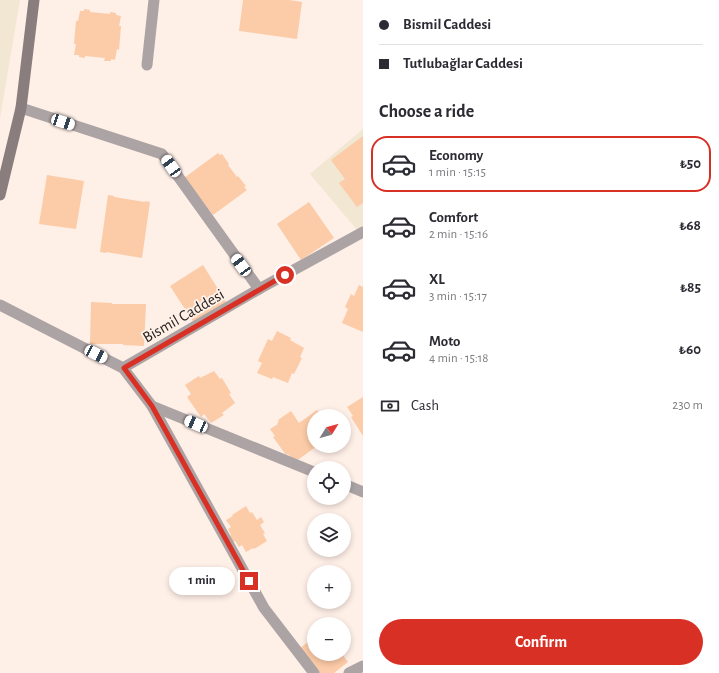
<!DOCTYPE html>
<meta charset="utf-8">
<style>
body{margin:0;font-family:"Alegreya Sans",sans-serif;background:#f2f2f3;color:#2b2b33;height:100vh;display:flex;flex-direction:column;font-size:15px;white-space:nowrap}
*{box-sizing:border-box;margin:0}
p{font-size:13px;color:#7c7c81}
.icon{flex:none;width:22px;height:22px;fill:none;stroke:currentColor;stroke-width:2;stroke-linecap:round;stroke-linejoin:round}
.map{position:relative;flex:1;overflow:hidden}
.details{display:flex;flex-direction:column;background:#fff;width:356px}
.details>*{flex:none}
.top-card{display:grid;align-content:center;height:88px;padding:0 16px;background:#fff}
.needle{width:26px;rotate:53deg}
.controls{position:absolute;left:307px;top:409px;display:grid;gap:8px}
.controls a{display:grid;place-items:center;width:44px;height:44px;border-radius:50%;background:#fff;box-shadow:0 2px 6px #0003;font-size:20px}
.end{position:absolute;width:18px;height:18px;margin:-9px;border:5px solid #d93025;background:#fff;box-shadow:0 0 0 2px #fff}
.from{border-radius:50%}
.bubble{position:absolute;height:28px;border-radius:14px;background:#fff;box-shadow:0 2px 6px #0003;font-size:13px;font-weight:600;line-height:28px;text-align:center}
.car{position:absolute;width:12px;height:24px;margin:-12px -6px;border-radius:5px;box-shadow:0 0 3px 1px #0007;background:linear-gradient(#fff 24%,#345 0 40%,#fff 0 76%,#345 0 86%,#fff 0)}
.top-card b{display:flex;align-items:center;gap:14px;height:38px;font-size:15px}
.top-card b+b{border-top:1px solid #e1e1e2}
.top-card i{width:10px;height:10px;background:#2b2b33}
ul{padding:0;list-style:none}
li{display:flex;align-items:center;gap:12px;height:56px;margin:0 8px 6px;padding:0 8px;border:2px solid transparent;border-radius:16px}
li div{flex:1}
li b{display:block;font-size:15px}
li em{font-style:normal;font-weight:600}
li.selected{border-color:#d93025}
li>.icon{width:36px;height:36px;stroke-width:1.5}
h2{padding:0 16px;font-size:18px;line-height:48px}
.pay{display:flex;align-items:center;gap:10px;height:44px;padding:0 16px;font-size:15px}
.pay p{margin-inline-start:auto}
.action{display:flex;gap:8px;margin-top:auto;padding:8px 16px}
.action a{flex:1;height:46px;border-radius:24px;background:#d93025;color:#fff;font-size:16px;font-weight:600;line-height:46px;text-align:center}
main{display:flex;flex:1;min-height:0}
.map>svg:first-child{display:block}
.education{fill:#f2e7d2}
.building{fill:#fccba7}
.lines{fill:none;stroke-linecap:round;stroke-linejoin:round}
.minor{stroke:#aca3a4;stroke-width:11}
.secondary{stroke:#8a7d7e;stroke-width:11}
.route{stroke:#d93025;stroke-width:5}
.labels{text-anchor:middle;stroke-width:4;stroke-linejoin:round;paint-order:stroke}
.street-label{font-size:16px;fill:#28211e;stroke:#feefe7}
</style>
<main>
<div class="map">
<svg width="363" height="673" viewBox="0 0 363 673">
<rect width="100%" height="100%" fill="#feefe7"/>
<!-- education -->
<g class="education">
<polygon points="0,0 20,0 0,118"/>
<polygon points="363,129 363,230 358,231 310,174"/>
</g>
<!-- building -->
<g class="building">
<polygon points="243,0 289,0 302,2 297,39 239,31"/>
<polygon points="84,9 90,10 90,12 110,14 110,12 116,13 116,15 121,16 119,26 121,26 119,50 117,49 115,60 111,59 111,61 104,61 105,58 85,56 85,58 79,57 79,55 74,55 76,44 74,44 76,21 78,21 80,11 84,11"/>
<polygon points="363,136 363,203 357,207 339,183 345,179 331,160"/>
<polygon points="218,153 220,155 222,154 229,164 228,165 237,177 238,176 246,186 244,187 247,190 213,215 184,178"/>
<polygon points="47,175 84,181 76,229 39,224"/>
<polygon points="108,195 114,196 114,197 145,202 145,201 150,202 142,258 106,252 106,253 100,252"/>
<polygon points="309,202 334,238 301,260 277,224"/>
<polygon points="203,265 226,302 194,323 170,286"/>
<polygon points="359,285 363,287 363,332 342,323 348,309 345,307 351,294 354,296"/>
<polygon points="91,302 112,303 112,304 146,304 144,346 123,345 123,344 90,344"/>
<polygon points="277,331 291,338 290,340 304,348 300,357 302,358 294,374 292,373 288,383 273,377 272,379 257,373 262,363 258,361 268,339 272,341"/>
<polygon points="214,371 220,379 222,378 231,393 229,394 235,403 222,413 224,415 211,423 204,414 201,417 187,397 191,394 185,385 199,376 200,378"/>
<polygon points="363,397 363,436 351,417 353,416 347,407"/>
<polygon points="317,410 321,416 314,416 314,446 317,446 295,462 288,454 286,455 273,437 275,436 270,429 278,424 277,423 279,421 278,420 291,411 299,423"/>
<polygon points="246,506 250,513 252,512 257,520 261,517 264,522 260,525 265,533 263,534 267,541 254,549 253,548 246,552 242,545 239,547 235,541 232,543 228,537 231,535 228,529 231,527 226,520 233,516 232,515"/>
<polygon points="314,637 314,654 342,654 348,662 334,673 317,673 299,649"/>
</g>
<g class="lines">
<!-- minor -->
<g class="minor">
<polyline points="147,65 154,0"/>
<polyline points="21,108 162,154 259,289"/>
<polyline points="0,305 123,368 152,406 264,608 314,673"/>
<polyline points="123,368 259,289 363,232"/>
<polyline points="152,406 314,472"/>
<polyline points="344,484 363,492"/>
<polyline points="349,673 363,666"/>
</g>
<!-- secondary -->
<polyline class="secondary" points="0,195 21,108 34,0"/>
</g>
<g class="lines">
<!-- route -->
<polyline class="route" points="249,581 152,406 124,368 285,275"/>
</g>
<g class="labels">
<!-- street labels -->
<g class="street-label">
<text transform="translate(183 315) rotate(-30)" y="6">Bismil Caddesi</text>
</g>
</g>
</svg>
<div class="controls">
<a><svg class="needle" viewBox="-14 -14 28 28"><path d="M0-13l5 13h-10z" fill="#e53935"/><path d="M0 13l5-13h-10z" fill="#7c7c81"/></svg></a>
<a><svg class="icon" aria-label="locate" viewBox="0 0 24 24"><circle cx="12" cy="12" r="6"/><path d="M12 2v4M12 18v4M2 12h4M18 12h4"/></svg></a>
<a><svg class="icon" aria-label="layers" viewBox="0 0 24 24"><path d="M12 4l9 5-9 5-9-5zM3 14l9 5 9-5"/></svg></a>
<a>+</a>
<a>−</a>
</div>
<i class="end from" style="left:285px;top:275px"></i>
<i class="end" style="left:249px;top:581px"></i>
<div class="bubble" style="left:169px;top:567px;width:66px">1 min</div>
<i class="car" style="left:63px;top:122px;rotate:108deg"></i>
<i class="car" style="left:171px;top:166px;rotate:325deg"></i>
<i class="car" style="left:241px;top:265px;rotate:324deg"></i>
<i class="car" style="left:96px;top:354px;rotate:117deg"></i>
<i class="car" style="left:196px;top:424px;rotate:293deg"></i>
</div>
<section class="details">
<div class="top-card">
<b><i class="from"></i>Bismil Caddesi</b>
<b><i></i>Tutlubağlar Caddesi</b>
</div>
<h2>Choose a ride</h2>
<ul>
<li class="selected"><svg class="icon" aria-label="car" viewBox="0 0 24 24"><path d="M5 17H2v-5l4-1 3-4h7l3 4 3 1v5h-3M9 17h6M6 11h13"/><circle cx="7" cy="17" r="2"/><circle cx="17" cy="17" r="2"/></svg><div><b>Economy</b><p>1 min · 15:15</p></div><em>₺50</em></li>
<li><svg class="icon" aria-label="car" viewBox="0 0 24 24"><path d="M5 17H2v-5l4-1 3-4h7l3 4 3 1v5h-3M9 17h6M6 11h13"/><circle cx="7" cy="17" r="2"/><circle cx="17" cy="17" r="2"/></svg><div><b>Comfort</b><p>2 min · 15:16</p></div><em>₺68</em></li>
<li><svg class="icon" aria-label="car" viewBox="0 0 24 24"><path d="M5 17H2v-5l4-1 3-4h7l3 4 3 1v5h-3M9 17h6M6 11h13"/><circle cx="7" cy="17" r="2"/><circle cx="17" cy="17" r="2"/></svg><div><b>XL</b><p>3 min · 15:17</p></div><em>₺85</em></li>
<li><svg class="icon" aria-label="car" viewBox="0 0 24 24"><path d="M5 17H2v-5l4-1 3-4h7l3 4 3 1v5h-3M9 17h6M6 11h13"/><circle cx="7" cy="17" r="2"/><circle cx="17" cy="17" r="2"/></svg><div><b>Moto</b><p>4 min · 15:18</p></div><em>₺60</em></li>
</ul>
<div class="pay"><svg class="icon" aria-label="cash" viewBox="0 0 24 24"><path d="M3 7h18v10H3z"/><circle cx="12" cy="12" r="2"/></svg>Cash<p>230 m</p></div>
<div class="action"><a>Confirm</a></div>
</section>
</main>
